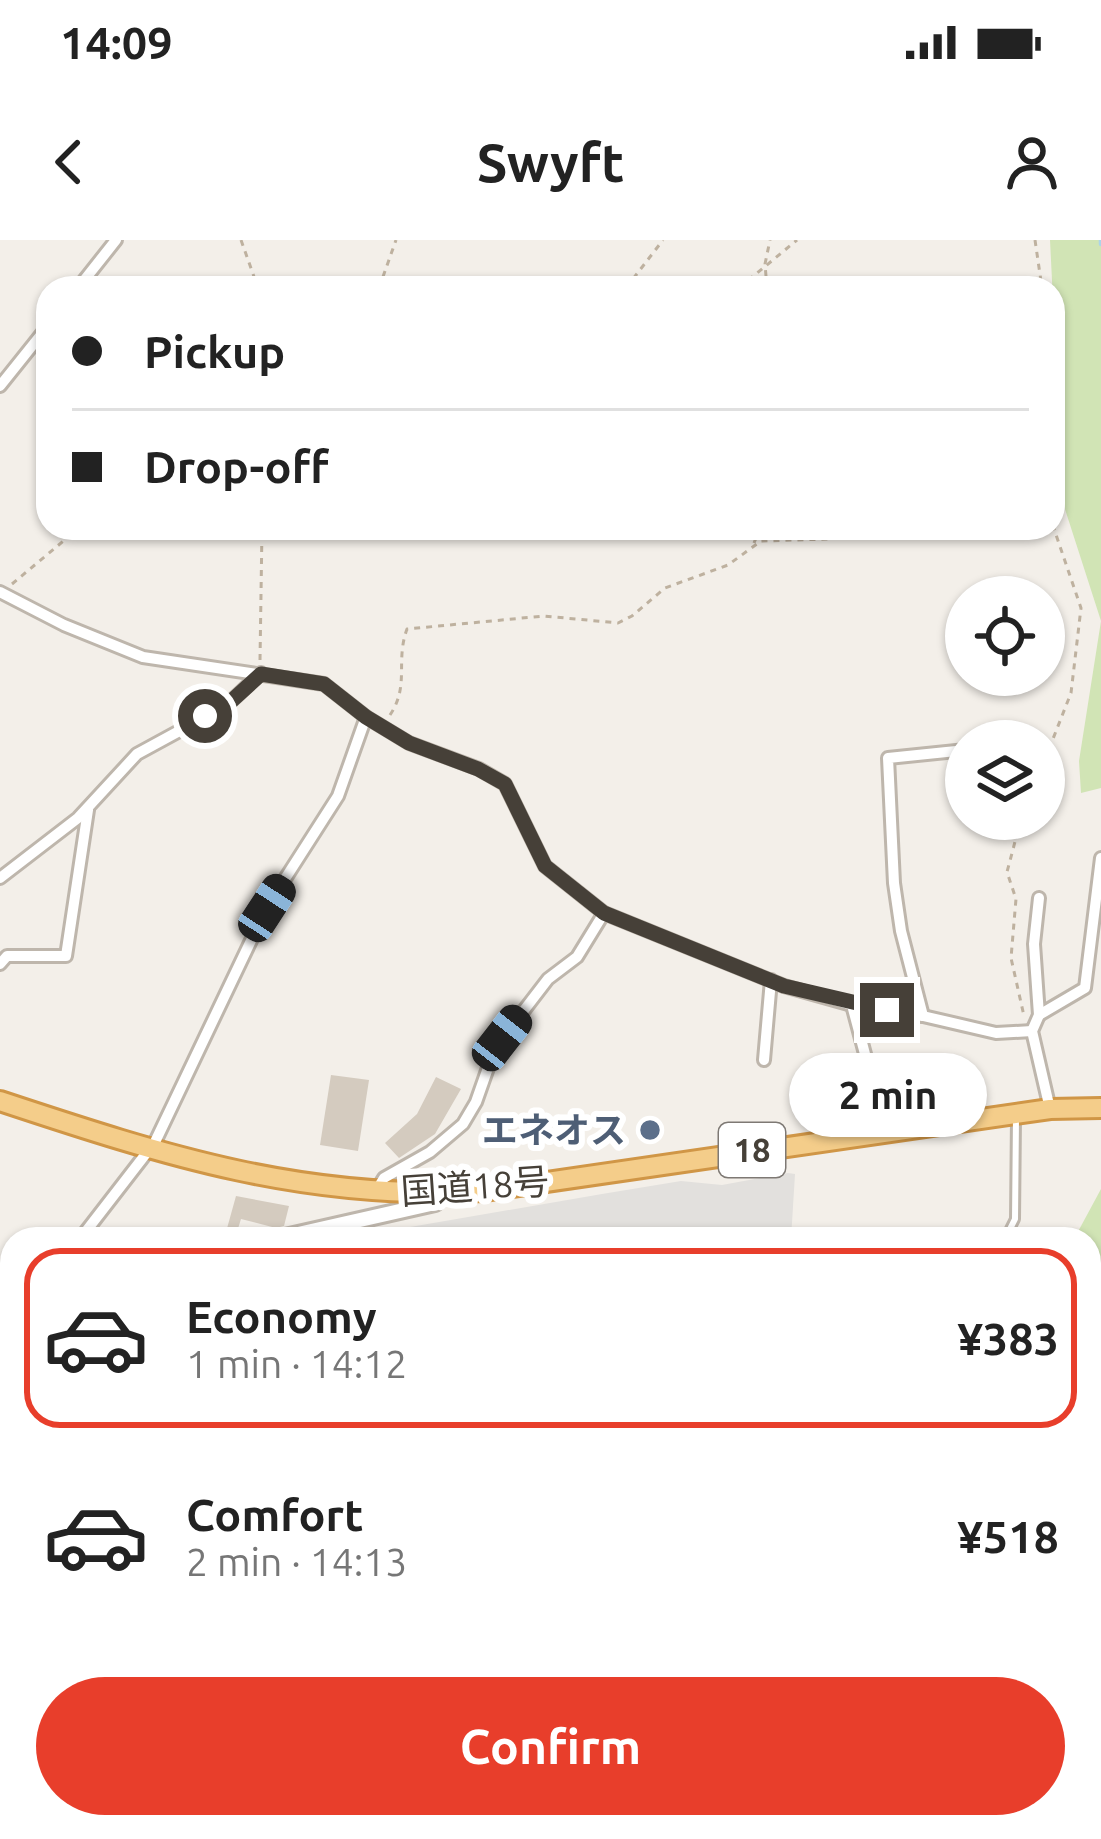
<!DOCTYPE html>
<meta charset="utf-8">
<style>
body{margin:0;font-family:Ubuntu,"Noto Sans JP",sans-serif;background:#f2f2f2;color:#222;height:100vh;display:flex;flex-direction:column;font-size:45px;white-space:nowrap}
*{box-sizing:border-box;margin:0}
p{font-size:39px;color:#767676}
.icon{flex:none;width:66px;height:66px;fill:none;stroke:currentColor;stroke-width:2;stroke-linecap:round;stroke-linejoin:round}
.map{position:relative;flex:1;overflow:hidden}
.panel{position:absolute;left:0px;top:987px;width:1101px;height:612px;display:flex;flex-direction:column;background:#fff;border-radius:36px 36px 0 0;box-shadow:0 3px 9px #0004}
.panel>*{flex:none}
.hud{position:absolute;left:36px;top:36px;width:1029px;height:264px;border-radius:36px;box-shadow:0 3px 9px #0004;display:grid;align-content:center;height:264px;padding:0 36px;background:#fff}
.fabs{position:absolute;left:945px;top:336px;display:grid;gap:24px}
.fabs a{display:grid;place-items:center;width:120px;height:120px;border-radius:50%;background:#fff;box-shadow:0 3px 9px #0004;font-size:60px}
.end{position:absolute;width:54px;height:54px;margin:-27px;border:15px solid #464038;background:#fff;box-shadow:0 0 0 6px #fff}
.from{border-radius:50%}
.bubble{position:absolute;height:84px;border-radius:42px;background:#fff;box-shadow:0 3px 9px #0004;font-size:39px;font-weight:700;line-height:84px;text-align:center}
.car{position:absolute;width:36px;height:72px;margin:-36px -18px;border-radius:15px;box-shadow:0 0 9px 3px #0007;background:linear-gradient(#222 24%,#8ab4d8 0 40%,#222 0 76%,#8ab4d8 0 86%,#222 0)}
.hud b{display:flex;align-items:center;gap:42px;height:114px;font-size:45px}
.hud b+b{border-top:3px solid #e0e0e0}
.hud i{width:30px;height:30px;background:#222}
ul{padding:21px 0 0;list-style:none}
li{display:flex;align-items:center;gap:36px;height:180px;margin:0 24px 18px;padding:0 12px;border:6px solid transparent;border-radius:36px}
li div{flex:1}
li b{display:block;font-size:45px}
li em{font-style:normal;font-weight:700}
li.selected{border-color:#e83e2b}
li>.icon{width:108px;height:108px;stroke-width:1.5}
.primary-button{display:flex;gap:24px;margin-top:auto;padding:24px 36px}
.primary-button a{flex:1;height:138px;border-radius:72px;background:#e83e2b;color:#fff;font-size:48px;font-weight:700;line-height:138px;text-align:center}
.status{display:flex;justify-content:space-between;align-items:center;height:84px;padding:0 60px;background:#fff;direction:ltr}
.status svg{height:33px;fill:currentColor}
header{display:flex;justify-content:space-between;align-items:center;height:156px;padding:0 36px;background:#fff;font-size:54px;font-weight:700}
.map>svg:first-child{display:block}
.green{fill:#d1e4b5}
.parking{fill:#e2e0dd}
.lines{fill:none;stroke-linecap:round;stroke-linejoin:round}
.stream{stroke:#abd4ea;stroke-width:4.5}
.building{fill:#d4cbbf}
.service-casing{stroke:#beb6ac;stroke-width:12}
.minor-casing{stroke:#beb6ac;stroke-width:16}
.tertiary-casing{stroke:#beb6ac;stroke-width:20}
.trunk-casing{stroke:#d09646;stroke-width:24}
.path{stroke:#beb19f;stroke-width:3;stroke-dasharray:6 6;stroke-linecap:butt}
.service{stroke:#fff;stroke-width:6}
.minor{stroke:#fff;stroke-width:10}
.tertiary{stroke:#fff;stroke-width:14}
.trunk{stroke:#f4cd8a;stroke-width:18}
.rail{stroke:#979797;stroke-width:4.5;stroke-dasharray:15 15;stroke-linecap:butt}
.route{stroke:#464038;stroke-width:15}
.service-dot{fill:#5c6f8a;stroke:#fff;stroke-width:4.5}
.labels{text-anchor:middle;stroke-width:12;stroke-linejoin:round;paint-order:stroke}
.shield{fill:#fff;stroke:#7e7974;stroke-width:3}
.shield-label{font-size:33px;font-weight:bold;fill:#464038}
.service-label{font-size:36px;font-weight:bold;fill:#4e5e75;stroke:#fff;text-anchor:end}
.street-label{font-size:36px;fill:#464038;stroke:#fff}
</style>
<div class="status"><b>14:09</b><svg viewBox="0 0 49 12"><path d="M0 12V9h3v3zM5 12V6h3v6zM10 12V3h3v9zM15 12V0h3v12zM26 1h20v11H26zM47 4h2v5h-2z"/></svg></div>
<header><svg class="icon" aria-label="back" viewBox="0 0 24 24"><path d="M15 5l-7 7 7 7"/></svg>Swyft<svg class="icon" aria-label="person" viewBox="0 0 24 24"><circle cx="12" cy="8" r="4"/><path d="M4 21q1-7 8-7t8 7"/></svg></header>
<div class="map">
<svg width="1101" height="1599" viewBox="0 0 1101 1599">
<rect width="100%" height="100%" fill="#f3efe9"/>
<!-- green -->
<g class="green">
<polygon points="1050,0 1101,0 1101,548 1081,553 1079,521 1101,381 1063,263"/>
<polygon points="1101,949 1101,1599 684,1599 694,1587 1089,1587 1089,999 1074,999"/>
</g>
<!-- parking -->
<polygon class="parking" points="788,933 795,934 791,999 388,999 387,991 602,954 681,941 722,945"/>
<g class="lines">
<!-- stream -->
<g class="stream">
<polyline points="1101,0 1101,4"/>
<polyline points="1101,1302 1101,1322"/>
<polyline points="1089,1484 1101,1462"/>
<polyline points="1021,1599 1024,1587"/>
</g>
</g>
<!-- building -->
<g class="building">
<polygon points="331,835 369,840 358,911 320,905"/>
<polygon points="436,837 461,849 435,894 399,918 385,903 417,874"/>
<polygon points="236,956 289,966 284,986 276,988 241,979 236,995 226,992"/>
</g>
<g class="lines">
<!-- service casing -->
<g class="service-casing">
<polyline id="service" points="1005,999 1015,979 1016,877"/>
</g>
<!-- minor casing -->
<g class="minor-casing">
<g id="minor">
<polyline points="78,48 116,0"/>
<polyline points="0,146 48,86"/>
<polyline points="0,352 64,385 143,417 324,444 366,477 409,503 479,529 505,544 545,626 604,673 784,746 852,765 923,776 996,793 1032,791"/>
<polyline points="1044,520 1045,521"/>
<polyline points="0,638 78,578 137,514 227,465 261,433"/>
<polyline points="1039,658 1034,704 1039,775 1032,791 1050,869"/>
<polyline points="0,724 7,716 66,716 88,570"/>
<polyline points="852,765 878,863"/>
<polyline points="1039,775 1085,748 1101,618"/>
<polyline points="923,776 901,691 894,643 888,518 966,510"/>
<polyline points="764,820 771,740"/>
<polyline points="376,951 384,938 430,912 463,884 476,862 495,808 548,739 577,717 604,673"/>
<polyline points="80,999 155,902 267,667 338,556 366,477"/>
<polyline points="0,1036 12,1036"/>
</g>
</g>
<!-- tertiary casing -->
<g class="tertiary-casing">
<polyline id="tertiary" points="276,999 435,963 447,953"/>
</g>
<!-- trunk casing -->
<g class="trunk-casing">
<path id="trunk" d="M0,861C166,916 306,961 484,951L1050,869L1101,868"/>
</g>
<!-- path -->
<g class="path">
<polyline points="241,0 258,48"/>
<polyline points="1035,0 1042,48"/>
<polyline points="379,48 396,0"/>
<polyline points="626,48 663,0"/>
<polyline points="739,48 797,0"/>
<polyline points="767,48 765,24 770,0"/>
<polyline points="1053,91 1053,100"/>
<polyline points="754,303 760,288"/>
<polyline points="12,344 79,288"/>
<polyline points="260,420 262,288"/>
<path d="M390,475C410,445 395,422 407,389L544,376L618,383L632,376L665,348L728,325L761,301L829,299L834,288"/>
<polyline points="1049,509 1071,453 1081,368 1053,286"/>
<polyline points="1021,579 1007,632 1016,659 1011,718 1024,776"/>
<polyline points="0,1113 12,1115"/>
<polyline points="0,1430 12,1424"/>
<polyline points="51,1599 59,1587"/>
<polyline points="335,1599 349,1587"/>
</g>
<!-- service -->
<use href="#service" class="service"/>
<!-- minor -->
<use href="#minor" class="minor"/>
<!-- tertiary -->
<use href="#tertiary" class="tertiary"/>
<!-- trunk -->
<use href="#trunk" class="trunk"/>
<!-- rail -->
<g class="rail">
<polyline points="1089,1418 1101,1410"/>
<polyline points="810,1599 831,1587"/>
</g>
</g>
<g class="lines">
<!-- route -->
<polyline class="route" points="205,476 227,465 261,434 324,444 366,477 409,503 478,529 505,544 545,626 604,673 784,746 887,770"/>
</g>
<!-- markers -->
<circle class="service-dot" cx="650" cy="890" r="12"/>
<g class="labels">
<!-- shield labels -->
<rect class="shield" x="719" y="883" width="66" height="54" rx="9"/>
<g class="shield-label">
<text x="752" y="922">18</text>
</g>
<!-- service labels -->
<g class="service-label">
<text x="626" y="903">エネオス</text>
</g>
<!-- street labels -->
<g class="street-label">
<text transform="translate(475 946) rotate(-4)" y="13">国道18号</text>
</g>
</g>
</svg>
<div class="fabs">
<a><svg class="icon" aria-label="locate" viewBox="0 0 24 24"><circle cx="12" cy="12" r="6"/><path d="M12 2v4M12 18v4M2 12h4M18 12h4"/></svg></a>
<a><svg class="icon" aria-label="layers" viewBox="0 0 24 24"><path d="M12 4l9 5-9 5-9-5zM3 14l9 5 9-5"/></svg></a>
</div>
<i class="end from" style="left:205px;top:476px"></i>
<i class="end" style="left:887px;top:770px"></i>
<div class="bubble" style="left:789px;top:813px;width:198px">2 min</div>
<i class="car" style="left:267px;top:668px;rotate:33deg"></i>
<i class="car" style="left:502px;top:798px;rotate:38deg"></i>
<div class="hud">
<b><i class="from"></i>Pickup</b>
<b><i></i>Drop-off</b>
</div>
<section class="panel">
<ul>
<li class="selected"><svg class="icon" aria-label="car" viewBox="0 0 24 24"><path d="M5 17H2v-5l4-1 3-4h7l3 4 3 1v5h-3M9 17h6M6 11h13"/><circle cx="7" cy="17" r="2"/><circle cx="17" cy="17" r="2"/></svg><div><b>Economy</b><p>1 min · 14:12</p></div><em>¥383</em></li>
<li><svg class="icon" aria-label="car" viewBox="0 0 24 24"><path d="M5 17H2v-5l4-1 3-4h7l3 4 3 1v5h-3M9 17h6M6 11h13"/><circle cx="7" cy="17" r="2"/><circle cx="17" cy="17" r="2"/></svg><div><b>Comfort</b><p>2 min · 14:13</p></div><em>¥518</em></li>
</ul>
<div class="primary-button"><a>Confirm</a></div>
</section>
</div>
